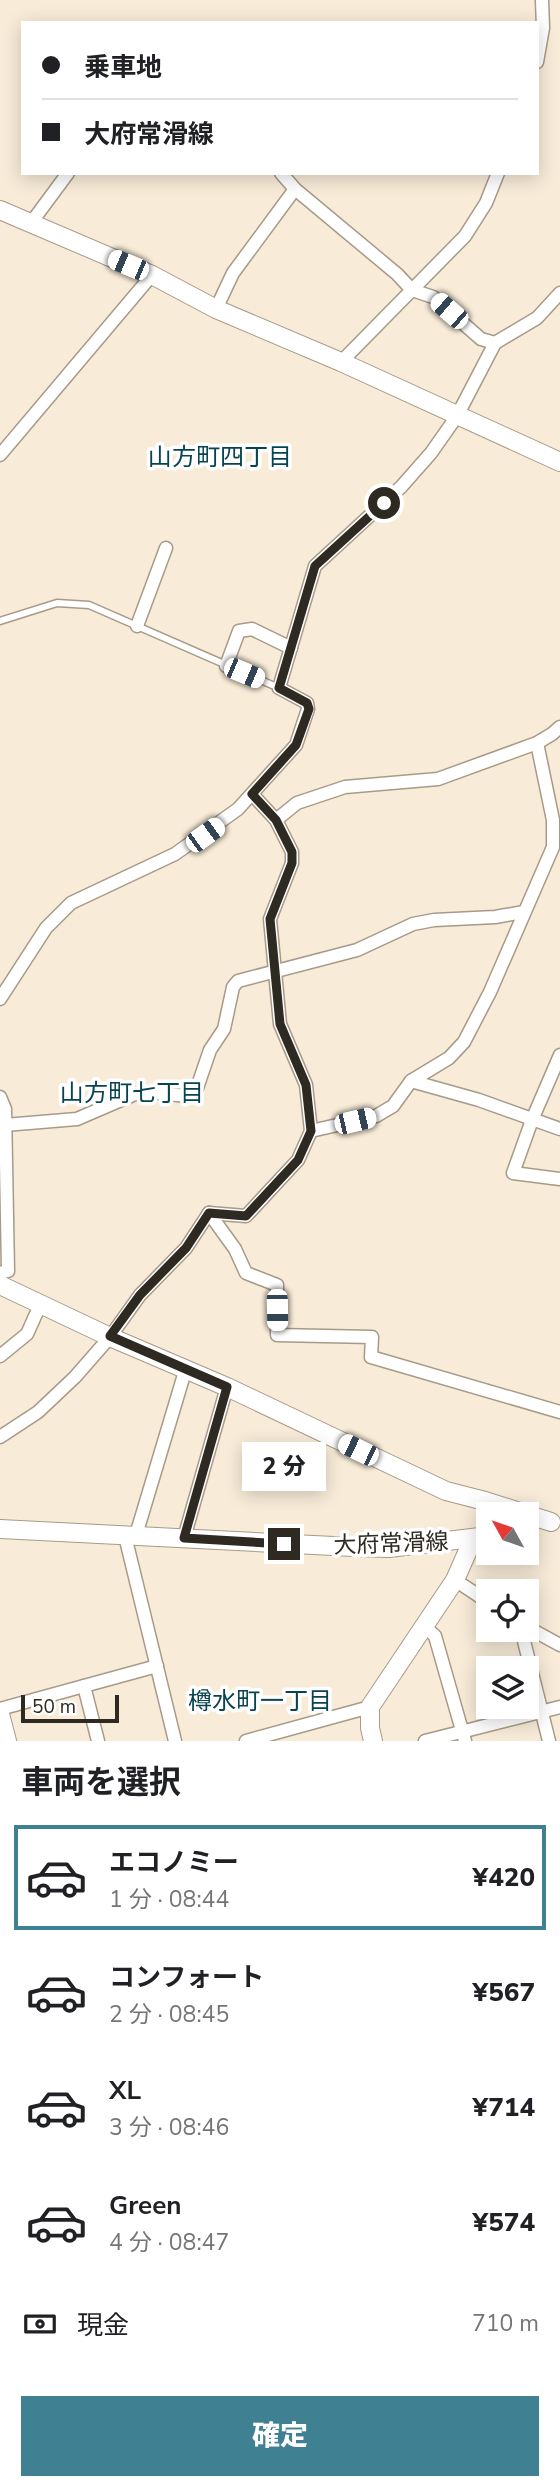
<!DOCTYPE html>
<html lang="ja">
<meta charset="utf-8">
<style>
body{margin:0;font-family:"Nunito Sans","Noto Sans JP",sans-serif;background:#f2f2f2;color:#202124;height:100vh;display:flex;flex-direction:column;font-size:26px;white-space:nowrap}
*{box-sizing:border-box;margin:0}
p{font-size:23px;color:#757577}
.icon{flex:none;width:38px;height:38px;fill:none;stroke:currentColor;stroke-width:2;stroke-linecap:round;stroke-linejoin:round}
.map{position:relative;height:1741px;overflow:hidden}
.sheet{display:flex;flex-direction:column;background:#fff;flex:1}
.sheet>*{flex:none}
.hud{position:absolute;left:21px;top:21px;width:518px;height:154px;border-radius:0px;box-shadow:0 4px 18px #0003;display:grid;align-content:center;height:154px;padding:0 21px;background:#fff}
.needle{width:46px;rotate:310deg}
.buttons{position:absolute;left:476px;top:1502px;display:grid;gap:14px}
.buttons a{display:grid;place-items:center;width:63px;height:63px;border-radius:0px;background:#fff;box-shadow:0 4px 18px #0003;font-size:35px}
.scale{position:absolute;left:21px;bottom:18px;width:98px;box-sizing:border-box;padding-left:7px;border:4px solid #2e2921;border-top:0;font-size:19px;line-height:24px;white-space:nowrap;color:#2e2921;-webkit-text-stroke:5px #fff;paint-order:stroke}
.end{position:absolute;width:32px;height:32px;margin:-16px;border:9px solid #2e2921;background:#fff;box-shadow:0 0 0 4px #fff}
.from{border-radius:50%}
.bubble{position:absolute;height:49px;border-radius:0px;background:#fff;box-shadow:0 4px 18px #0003;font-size:23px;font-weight:800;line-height:49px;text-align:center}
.car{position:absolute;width:21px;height:42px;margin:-21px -10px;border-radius:9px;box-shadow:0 0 5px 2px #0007;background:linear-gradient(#fff 24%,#345 0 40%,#fff 0 76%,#345 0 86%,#fff 0)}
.hud b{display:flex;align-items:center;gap:24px;height:66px;font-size:26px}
.hud b+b{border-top:2px solid #e0e0e0}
.hud i{width:18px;height:18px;background:#202124}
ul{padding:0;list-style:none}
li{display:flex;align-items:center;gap:21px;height:105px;margin:0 14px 10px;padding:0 7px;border:4px solid transparent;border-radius:0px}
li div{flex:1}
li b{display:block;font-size:26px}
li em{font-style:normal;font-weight:800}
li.current{border-color:#3f8192}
li>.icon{width:63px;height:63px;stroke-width:1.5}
h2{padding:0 21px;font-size:32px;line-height:84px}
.pay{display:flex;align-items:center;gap:18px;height:77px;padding:0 21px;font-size:26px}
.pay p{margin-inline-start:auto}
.action{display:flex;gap:14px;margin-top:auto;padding:14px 21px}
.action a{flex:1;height:80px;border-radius:0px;background:#3f8192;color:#fff;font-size:28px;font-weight:800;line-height:80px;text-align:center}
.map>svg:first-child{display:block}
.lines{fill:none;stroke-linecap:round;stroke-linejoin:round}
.lane-casing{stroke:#a79a88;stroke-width:9}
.street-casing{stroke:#a79a88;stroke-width:15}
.secondary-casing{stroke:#a79a88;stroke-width:20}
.lane{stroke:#fff;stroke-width:6}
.street{stroke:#fff;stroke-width:12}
.secondary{stroke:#fff;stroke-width:18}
.route{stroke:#2e2921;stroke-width:9}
.labels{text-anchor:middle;stroke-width:7;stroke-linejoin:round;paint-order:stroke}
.street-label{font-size:23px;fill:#2e2921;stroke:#fff}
.neighbourhood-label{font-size:24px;fill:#074350;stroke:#fff}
</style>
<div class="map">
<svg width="560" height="1741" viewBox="0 0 560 1741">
<rect width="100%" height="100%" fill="#f8ebd8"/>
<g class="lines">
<!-- lane casing -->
<g class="lane-casing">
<polyline id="lane" points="0,621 57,603 89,605 279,688"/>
</g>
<!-- street casing -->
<g class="street-casing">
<g id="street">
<polyline points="537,62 543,28 542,0"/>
<polyline points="281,173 295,189 397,274 412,290 433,297 481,339 495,343"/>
<polyline points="31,223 68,173"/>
<polyline points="216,309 233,273 295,189"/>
<polyline points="341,362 465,236 486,203 498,173"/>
<polyline points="0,455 152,275"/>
<polyline points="137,626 166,548"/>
<polyline points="226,666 239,631 252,629 291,648"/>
<polyline points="276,820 297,803 345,787 438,779 537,743 552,734 560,727"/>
<polyline points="0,999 46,928 71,903 175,854 238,809 296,745 308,709 307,703 279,688 315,566 401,487 431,453 457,416 495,343 537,318 560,293"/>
<polyline points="560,1055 532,1120 513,1173 560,1179"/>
<polyline points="411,1081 479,1100 560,1129"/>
<polyline points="0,1097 5,1109 8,1271 0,1273"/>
<polyline points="5,1125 77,1119 135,1094 151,1092 186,1096 197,1088 210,1050 224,1029 233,987 238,981 357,950 413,924 434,920 495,917 524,912"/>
<polyline points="311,1131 376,1116 393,1106 411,1081 449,1058 464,1042 490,992 553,847 553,820 537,743"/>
<polyline points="209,1213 246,1216 298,1160 311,1131 306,1085 280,1024 270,919 292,863 292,852 276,820 252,794"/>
<polyline points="209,1213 235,1249 246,1273 277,1285 277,1335 372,1337 371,1357 560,1412"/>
<polyline points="0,1356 27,1334 41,1303"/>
<polyline points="0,1437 38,1412 75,1377 110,1337 140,1295 186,1248 209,1213"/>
<polyline points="136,1535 186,1368"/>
<polyline points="125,1536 175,1741"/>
<polyline points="184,1538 227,1387"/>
<polyline points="455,1580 488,1602"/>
<polyline points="424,1626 435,1636 465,1741"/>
<polyline points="527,1627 560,1645"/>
<polyline points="521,1629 549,1741"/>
<polyline points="84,1686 98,1741"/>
<polyline points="0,1709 157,1666"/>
<polyline points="246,1741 370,1707"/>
<polyline points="425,1741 560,1707"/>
</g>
</g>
<!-- secondary casing -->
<g class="secondary-casing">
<g id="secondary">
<polyline points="0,210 152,275 216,309 341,362 560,462"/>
<polyline points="0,1285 110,1337 227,1387 446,1491 485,1501 551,1522"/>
<polyline points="0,1529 353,1547 389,1548 488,1536"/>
<polyline points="0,1714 7,1741"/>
<polyline points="373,1741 370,1728 370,1707 455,1580 473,1539"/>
</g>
</g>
<!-- lane -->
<use href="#lane" class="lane"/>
<!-- street -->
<use href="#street" class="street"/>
<!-- secondary -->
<use href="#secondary" class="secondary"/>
</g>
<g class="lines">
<!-- route -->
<polyline class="route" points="284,1544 184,1538 227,1387 110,1336 140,1295 186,1248 209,1213 246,1216 298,1160 311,1131 306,1085 280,1024 270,919 292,863 292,852 276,820 252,794 296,745 309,709 307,703 279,688 315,566 384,503"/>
</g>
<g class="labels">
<!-- street labels -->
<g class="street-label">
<text transform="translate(391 1543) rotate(-2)" y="8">大府常滑線</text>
</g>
<!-- neighbourhood labels -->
<g class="neighbourhood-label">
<text x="220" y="465">山方町四丁目</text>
<text x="132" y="1101">山方町七丁目</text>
<text x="260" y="1709">樽水町一丁目</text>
</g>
</g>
</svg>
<div class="buttons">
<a><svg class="needle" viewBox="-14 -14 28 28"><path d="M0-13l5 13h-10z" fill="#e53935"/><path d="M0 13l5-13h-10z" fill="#757577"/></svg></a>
<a><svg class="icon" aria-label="locate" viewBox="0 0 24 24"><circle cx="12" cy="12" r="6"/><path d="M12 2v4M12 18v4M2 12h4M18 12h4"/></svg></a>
<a><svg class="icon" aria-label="layers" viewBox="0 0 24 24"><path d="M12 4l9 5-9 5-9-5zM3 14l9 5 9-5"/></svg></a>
</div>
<div class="scale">50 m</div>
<i class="end from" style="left:384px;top:503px"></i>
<i class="end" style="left:284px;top:1544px"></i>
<div class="bubble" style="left:242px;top:1442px;width:84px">2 分</div>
<i class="car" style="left:128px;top:265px;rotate:293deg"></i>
<i class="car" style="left:449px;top:311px;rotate:311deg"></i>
<i class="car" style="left:244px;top:673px;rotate:113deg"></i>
<i class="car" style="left:205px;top:835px;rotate:54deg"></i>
<i class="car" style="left:355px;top:1121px;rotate:77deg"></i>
<i class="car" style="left:277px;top:1310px;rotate:179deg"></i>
<i class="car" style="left:358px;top:1450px;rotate:296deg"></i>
<div class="hud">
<b><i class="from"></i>乗車地</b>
<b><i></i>大府常滑線</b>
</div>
</div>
<section class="sheet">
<h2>車両を選択</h2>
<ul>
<li class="current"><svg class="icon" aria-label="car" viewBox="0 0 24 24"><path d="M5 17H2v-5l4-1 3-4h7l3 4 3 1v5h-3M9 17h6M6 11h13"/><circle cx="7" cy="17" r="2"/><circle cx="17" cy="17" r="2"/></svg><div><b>エコノミー</b><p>1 分 · 08:44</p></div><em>¥420</em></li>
<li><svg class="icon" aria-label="car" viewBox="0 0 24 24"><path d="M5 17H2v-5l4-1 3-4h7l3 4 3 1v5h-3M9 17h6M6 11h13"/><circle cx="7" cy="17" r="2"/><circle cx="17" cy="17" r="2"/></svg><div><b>コンフォート</b><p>2 分 · 08:45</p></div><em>¥567</em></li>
<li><svg class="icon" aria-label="car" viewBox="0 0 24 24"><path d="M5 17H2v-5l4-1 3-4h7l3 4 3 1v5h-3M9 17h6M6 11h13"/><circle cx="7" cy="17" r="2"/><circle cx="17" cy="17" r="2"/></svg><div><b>XL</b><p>3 分 · 08:46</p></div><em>¥714</em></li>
<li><svg class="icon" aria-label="car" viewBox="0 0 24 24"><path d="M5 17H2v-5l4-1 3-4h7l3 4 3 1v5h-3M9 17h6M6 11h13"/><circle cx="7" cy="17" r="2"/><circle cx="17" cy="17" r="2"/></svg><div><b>Green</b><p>4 分 · 08:47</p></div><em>¥574</em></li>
</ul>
<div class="pay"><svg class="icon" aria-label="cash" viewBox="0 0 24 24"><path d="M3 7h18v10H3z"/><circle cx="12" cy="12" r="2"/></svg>現金<p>710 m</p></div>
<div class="action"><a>確定</a></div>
</section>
